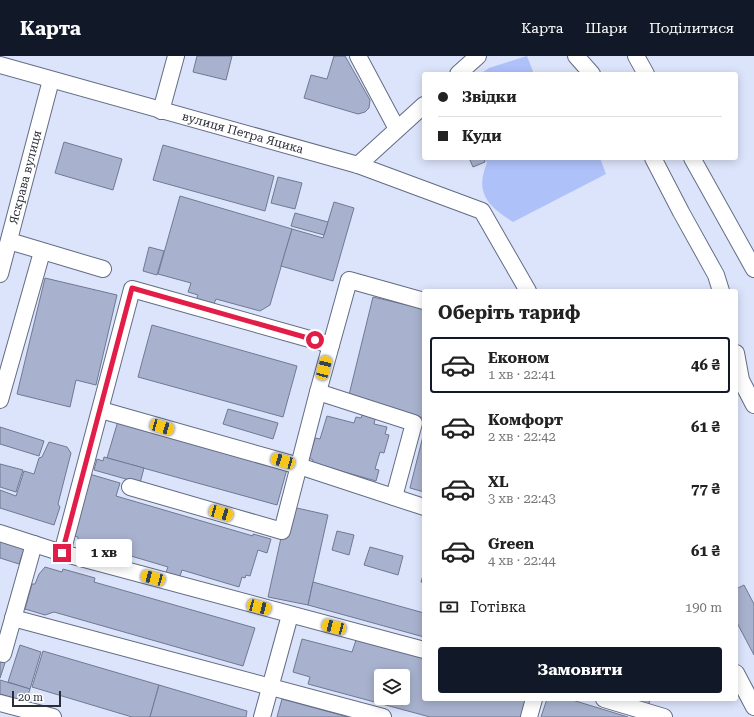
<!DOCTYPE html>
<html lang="uk">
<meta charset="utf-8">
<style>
body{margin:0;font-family:"Roboto Serif",serif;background:#f2f2f2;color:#222;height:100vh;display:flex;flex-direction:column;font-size:15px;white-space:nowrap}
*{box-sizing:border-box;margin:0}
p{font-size:13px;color:#767676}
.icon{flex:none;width:22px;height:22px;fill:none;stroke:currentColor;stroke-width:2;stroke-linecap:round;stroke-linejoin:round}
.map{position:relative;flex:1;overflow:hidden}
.sheet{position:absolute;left:422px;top:233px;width:316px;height:412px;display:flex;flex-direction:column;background:#fff;border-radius:4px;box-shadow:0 2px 10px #0003}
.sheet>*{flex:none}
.banner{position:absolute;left:422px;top:16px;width:316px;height:88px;border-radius:4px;box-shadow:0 2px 10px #0003;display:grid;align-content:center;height:88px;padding:0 16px;background:#fff}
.tools{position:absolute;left:374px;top:613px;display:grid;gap:8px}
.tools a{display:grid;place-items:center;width:36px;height:36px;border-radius:4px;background:#fff;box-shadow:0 2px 10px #0003;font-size:20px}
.scale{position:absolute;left:12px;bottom:10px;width:49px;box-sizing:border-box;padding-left:4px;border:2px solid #2a2e39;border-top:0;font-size:11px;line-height:14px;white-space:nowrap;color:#2a2e39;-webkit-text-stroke:3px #fff;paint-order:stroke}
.end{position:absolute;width:18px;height:18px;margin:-9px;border:5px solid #e11d48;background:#fff;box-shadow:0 0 0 2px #fff}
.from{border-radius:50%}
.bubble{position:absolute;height:28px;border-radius:4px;background:#fff;box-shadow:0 2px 10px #0003;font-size:13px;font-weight:700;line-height:28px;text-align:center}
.car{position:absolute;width:12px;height:24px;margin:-12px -6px;border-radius:5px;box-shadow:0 0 3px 1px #0007;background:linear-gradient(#f5c518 24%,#345 0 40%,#f5c518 0 76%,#345 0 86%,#f5c518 0)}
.banner b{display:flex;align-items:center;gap:14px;height:38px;font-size:15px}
.banner b+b{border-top:1px solid #e0e0e0}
.banner i{width:10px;height:10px;background:#222}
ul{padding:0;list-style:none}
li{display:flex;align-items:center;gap:12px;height:56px;margin:0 8px 6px;padding:0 8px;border:2px solid transparent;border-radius:4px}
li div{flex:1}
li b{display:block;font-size:15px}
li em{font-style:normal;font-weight:700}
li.current{border-color:#111827}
li>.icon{width:36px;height:36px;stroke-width:1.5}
h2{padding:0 16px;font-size:18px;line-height:48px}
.pay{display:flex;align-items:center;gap:10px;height:44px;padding:0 16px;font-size:15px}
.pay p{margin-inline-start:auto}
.primary-button{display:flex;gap:8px;margin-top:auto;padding:8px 16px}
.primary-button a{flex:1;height:46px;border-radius:4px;background:#111827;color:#fff;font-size:16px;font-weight:700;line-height:46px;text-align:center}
header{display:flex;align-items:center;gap:24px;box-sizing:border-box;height:56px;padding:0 20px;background:#111827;color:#fff}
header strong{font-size:19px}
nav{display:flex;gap:22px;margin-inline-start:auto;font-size:14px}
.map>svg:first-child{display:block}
.green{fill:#afc1f9}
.building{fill:#a8b2ce;stroke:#707992;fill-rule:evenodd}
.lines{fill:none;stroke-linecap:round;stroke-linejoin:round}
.minor-casing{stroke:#636c85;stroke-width:18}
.minor{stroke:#fff;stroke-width:16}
.route{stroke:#e11d48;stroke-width:5}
.labels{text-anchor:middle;stroke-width:4;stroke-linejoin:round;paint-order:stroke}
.street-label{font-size:12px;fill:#2a2e39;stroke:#fff}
</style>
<header>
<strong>Карта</strong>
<nav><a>Карта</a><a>Шари</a><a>Поділитися</a></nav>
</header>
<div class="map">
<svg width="754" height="661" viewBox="0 0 754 661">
<rect width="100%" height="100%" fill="#dce4fb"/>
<!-- green -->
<g class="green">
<polygon points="527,0 534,18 480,18 489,12"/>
<path d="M484,102H600L606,118L513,166C489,151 474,137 487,107Z"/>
</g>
<!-- building -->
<g class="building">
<polygon points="197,0 232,0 226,24 193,16"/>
<polygon points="334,0 345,0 370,44 369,52 365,56 358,58 304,42 311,19 327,23"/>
<polygon points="64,86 122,103 113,134 55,117"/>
<polygon points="163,89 274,120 265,155 153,124"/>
<polygon points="469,102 484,102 485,106 473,111"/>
<polygon points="278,121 302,127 295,153 271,147"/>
<polygon points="180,140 292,173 270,249 260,255 216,243 213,250 196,244 198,239 188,236 191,227 158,218"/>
<polygon points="334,146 354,152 333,225 281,210 292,173 323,182"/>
<polygon points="295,157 328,166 324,179 291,170"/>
<polygon points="149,191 164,195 157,219 143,215"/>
<polygon points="45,222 117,239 96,329 76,324 70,351 17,338"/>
<polygon points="373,241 424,253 424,362 348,343"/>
<polygon points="152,269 297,310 283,361 138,321"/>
<polygon points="228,353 278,367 273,383 223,368"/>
<polygon points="363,356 376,359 374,368 387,371 385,378 389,379 384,397 380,396 375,413 379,414 376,425 313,407 313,404 309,402 315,382 320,383 327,360 354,367 356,361 361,362"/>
<polygon points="118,365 287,413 277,449 107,402"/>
<polygon points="0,371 44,385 39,400 0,388"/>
<polygon points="424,376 424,436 410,432"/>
<polygon points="49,386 67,391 71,397 58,448 60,451 54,469 0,452 0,434 16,440 24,415 34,418 39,402 42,401"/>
<polygon points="104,401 144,412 140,427 94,414 97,403 103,405"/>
<polygon points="0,408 23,414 16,436 0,431"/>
<polygon points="86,417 120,427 116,440 253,480 253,478 271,483 267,497 258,494 250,520 246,519 245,522 242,521 239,531 182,514 179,523 165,519 168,511 111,494 107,508 81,500 84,487 81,487 81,484 78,483 78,481 74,480"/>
<polygon points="288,450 328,459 308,549 268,541"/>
<polygon points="337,475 354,479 349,499 332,494"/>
<polygon points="0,482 25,490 19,508 0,502"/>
<polygon points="370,491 403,500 398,519 364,509"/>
<polygon points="45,511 62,516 63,513 95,522 94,526 255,572 243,610 54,556 45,559 25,553 32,528 35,528 39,518"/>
<polygon points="424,516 424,527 421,526"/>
<polygon points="313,526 424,557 424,581 308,549"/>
<polygon points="744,529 754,548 754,599 736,565 736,533"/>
<path d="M302,583L352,596L356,584L424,602V643H527L522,661H430L308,628L310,621L293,616ZM381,620H403V642H381Z"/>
<polygon points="20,589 41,596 30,633 8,626"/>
<polygon points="43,595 159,629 150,661 132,661 32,631"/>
<polygon points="0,605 5,607 0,622"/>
<polygon points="0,624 30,633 26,646 0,638"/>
<polygon points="159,629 247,655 246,661 150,661"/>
<polygon points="282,643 348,661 277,661"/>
<polygon points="547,643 569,643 628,661 541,661"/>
<polygon points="621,643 646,643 650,644 648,651"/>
</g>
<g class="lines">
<!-- minor casing -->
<g class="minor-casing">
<g id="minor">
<polyline points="358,0 397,73"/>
<polyline points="576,0 592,18"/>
<polyline points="636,0 646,18"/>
<path id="s1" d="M0,9L358,109L482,155L528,235"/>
<polyline points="458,18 478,0"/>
<polyline points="161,55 176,0"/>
<polyline points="653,102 681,156 716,219 721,235"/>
<polyline points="692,102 754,213"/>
<polyline points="358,109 424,49"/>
<polyline points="9,185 103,213"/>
<path id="s2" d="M0,218L51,24"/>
<polyline points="736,297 741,324 754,349"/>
<polyline points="318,336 414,367 394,441"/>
<polyline points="0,344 42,196"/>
<polyline points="101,354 299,410 424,451"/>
<polyline points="130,431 282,475 318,336 349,224 424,245"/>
<polyline points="0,477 62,497 424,594"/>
<polyline points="62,497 132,233 331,289"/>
<polyline points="13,562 383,661"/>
<polyline points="0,597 3,598 34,488"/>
<polyline points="736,617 754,651"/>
<polyline points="604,643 664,661"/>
<polyline points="0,647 53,661"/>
<polyline points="262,661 290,559"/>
<polyline points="529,661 534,643"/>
</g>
</g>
<!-- minor -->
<use href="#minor" class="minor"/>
</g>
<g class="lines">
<!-- route -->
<polyline class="route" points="62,497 132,232 315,284"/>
</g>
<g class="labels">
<!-- street labels -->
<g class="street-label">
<text dy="4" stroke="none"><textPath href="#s1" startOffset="252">вулиця Петра Яцика</textPath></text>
<text dy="4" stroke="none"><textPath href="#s2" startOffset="100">Яскрава вулиця</textPath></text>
</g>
</g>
</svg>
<div class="tools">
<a><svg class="icon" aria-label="layers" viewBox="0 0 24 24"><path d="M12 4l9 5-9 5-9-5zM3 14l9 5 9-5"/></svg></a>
</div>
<div class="scale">20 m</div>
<i class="end from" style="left:315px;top:284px"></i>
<i class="end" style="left:62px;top:497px"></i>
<div class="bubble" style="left:76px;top:483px;width:56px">1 хв</div>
<i class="car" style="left:324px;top:312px;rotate:15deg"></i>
<i class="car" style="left:162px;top:371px;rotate:106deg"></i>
<i class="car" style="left:283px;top:405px;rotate:286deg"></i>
<i class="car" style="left:221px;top:457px;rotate:106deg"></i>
<i class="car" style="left:153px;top:522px;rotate:285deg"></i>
<i class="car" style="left:259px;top:551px;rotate:105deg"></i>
<i class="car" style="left:334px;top:571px;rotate:285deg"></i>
<div class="banner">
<b><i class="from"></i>Звідки</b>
<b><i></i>Куди</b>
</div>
<section class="sheet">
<h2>Оберіть тариф</h2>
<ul>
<li class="current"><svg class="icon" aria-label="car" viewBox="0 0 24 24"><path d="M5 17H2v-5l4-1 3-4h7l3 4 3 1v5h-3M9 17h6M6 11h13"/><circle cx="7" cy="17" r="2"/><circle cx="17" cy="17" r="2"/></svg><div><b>Економ</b><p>1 хв · 22:41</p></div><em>46 ₴</em></li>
<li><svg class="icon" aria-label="car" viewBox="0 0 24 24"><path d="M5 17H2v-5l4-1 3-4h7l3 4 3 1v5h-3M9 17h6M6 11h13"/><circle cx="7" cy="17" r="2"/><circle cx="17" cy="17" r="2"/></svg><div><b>Комфорт</b><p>2 хв · 22:42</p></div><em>61 ₴</em></li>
<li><svg class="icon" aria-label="car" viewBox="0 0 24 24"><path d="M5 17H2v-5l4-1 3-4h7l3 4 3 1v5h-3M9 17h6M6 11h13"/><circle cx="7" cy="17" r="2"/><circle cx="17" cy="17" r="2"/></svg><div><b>XL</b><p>3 хв · 22:43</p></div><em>77 ₴</em></li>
<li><svg class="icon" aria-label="car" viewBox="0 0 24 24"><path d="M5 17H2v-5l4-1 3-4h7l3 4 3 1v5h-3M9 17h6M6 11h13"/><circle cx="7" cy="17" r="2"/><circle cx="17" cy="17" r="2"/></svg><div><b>Green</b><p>4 хв · 22:44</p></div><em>61 ₴</em></li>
</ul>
<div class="pay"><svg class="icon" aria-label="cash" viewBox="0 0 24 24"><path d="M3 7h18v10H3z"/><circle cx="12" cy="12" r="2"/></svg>Готівка<p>190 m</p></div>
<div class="primary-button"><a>Замовити</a></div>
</section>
</div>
